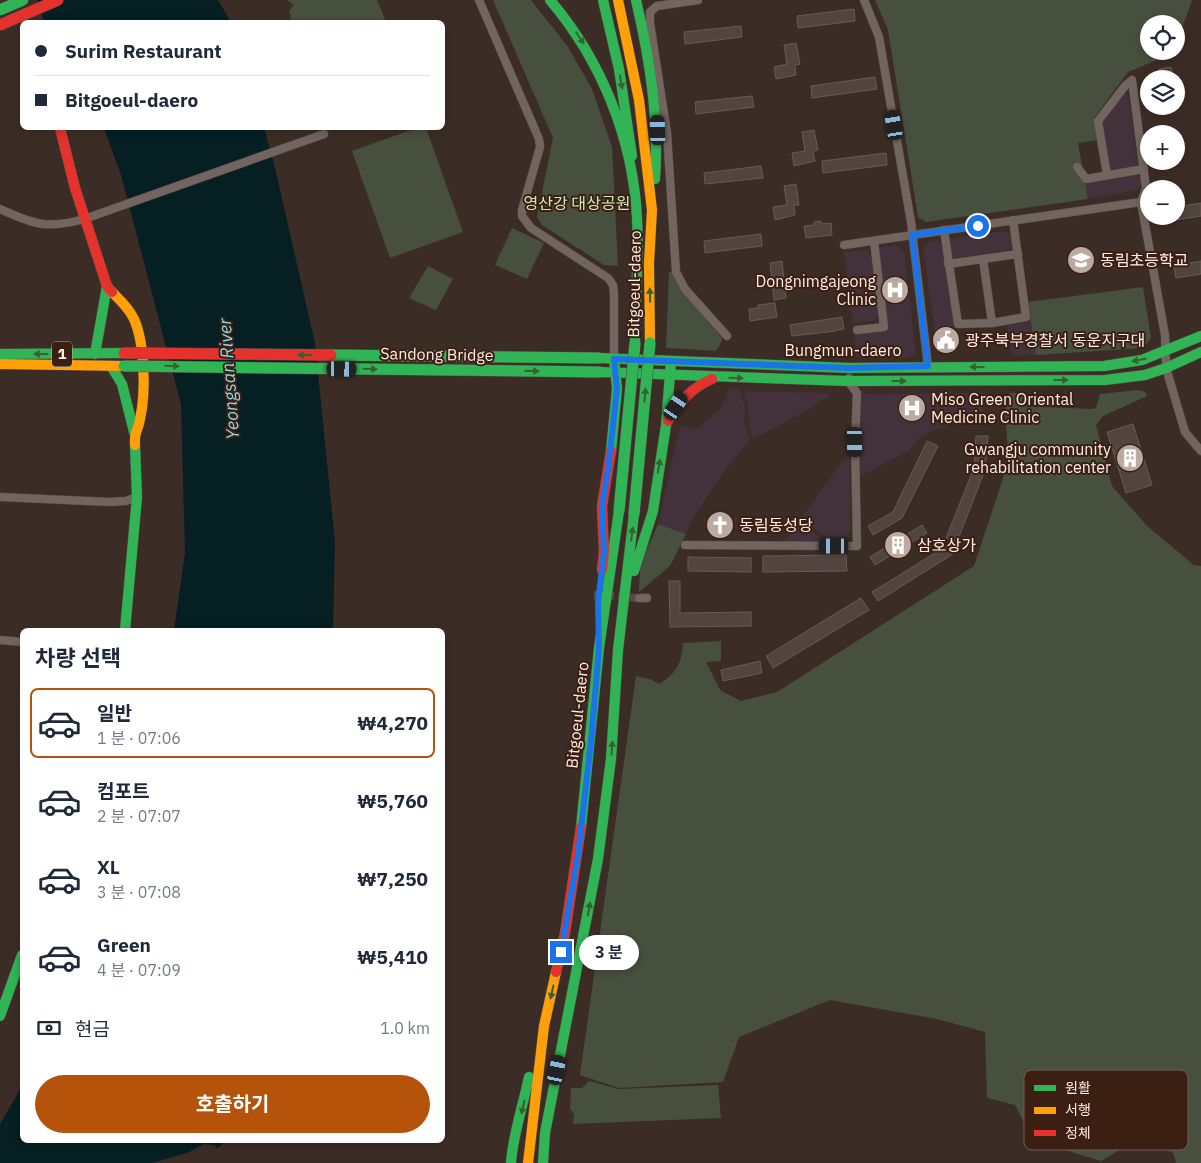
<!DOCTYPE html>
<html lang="ko">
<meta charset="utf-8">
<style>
body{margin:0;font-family:"IBM Plex Sans","Noto Sans KR",sans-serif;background:#f2f2f3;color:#1f2937;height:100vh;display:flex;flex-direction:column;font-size:19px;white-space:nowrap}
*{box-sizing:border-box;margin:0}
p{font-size:16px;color:#747a83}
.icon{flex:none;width:28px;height:28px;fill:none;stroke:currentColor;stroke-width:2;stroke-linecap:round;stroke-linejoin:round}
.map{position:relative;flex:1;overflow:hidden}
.side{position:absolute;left:20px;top:628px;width:425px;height:515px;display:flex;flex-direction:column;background:#fff;border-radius:8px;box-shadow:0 2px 8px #0003}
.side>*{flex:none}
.top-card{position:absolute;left:20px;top:20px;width:425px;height:110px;border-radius:8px;box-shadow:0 2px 8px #0003;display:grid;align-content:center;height:110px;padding:0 15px;background:#fff}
.tools{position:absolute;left:1140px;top:15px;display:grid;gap:10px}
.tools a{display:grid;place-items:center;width:45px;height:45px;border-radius:50%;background:#fff;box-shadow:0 2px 8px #0003;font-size:25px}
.end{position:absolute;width:22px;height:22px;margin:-11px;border:6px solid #1a73e8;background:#fff;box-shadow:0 0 0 2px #fff}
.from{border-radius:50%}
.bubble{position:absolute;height:35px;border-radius:18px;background:#fff;box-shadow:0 2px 8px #0003;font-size:16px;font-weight:700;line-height:35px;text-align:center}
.car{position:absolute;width:15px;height:30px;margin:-15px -8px;border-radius:6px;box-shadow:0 0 4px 1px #0007;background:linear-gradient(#222 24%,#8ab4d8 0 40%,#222 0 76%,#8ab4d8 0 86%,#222 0)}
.top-card b{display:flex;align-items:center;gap:18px;height:48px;font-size:19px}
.top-card b+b{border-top:1px solid #e0e1e3}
.top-card i{width:12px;height:12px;background:#1f2937}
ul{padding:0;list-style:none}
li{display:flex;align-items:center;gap:15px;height:70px;margin:0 10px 8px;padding:0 5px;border:2px solid transparent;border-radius:8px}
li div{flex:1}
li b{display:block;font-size:19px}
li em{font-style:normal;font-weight:700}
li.active{border-color:#b45309}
li>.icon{width:45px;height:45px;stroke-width:1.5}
h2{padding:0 15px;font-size:22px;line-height:60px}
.pay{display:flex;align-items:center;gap:12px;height:55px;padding:0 15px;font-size:19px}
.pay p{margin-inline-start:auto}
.button{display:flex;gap:10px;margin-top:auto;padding:10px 15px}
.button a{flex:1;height:58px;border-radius:30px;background:#b45309;color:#fff;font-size:20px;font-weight:700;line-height:58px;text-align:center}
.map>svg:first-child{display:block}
.commercial{fill:#43323b}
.green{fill:#474f3f}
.water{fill:#051f23}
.building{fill:#52443f;stroke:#685a54}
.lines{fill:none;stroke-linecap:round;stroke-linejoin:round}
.street-tunnel{stroke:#594943;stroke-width:8;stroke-dasharray:8 4;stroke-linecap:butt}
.street-casing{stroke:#564943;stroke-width:9}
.fast-casing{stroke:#564943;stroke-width:11}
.slow-casing{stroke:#564943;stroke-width:11}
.jam-casing{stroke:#564943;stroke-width:11}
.street{stroke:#72645f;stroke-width:8}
.fast{stroke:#30b455;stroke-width:10}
.slow{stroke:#ff9f0a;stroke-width:10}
.jam{stroke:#e5322d;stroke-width:10}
.fast-bridge-casing{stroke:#564943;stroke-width:12;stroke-linecap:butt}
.jam-bridge-casing{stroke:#564943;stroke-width:12;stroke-linecap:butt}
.fast-bridge{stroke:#30b455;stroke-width:11}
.jam-bridge{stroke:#e5322d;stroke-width:11}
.oneway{fill:#366231}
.route{stroke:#1a73e8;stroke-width:6}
.labels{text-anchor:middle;stroke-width:4;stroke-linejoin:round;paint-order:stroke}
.shield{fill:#3b1f13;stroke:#c4b0a7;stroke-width:1}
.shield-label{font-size:15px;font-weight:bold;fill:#feeee7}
.park-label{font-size:16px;fill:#caedb7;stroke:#3b1f13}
.poi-label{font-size:16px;fill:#feeee7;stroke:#3b1f13;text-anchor:start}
.street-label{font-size:16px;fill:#feeee7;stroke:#3b1f13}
.water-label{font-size:18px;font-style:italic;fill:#89d9e4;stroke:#3b1f13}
.key{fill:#3b1f13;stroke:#765d53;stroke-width:1}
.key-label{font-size:14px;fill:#feeee7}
</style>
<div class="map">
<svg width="1201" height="1163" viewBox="0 0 1201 1163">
<rect width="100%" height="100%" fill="#3c2c26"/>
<!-- commercial -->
<g class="commercial">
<polygon points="1124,93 1128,94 1138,163 1134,167 1112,171 1110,170 1101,122"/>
<polygon points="1135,173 1141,179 1142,185 1137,190 1088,199 1085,182"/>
<polygon points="1005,231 1011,235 1013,245 1009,250 954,258 949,254 948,242 953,238"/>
<polygon points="937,240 942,244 955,331 935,333 923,246 929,242"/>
<polygon points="896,245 904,251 916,353 907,358 856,357 854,334 887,330 877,252 880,247"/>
<polygon points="866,250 871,254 879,316 874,321 853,323 844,252"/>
<polygon points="1031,321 1036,355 1012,356 1007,325"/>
<polygon points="728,388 739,390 745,406 744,422 750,440 728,466 693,518 686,534 658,524 680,426 697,429 719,410 727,396"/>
<polygon points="744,391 830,393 826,398 809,409 753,439 749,428 748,406"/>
<polygon points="985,393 982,421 951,424 932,431 920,437 909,451 858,477 860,394"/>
<polygon points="850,454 850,532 845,537 827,538 801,518 847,455"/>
<polygon points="799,521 826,542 826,543 784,542"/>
</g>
<!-- green -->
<g class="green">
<polygon points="287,0 377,0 386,22 291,22 290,18 291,15 289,11 294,5"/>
<polygon points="493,0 531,0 568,47 592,89 612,147 618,266 604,265 542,225 537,217 553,138"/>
<polygon points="875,0 1192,0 1176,45 1176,24 1149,24 1149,51 1170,51 1162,58 1128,72 1094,118 1097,140 1078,143 1088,199 926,222 918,217 888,30"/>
<polygon points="417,128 426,128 463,232 390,258 352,151"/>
<polygon points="512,228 544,243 527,279 495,265"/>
<polygon points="428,266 453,279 436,310 409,298"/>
<polygon points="669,272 674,273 681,289 722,338 722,341 716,351 666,348"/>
<polygon points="1143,287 1151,338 1143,348 1036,355 1028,302"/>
<path d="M1138,390L1145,392L1147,396L1103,416L1096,425L1112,486L1147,526L1194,565L1201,566V1163H1176L1173,1153L1152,1143L1138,1139L1101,1161L1033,1140L1015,1105L987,1098L985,1032L937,1019L830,1000L739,1037L723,1082L619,1088L580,1075L636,676L650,679L659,684C676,674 682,663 683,643L721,641V661L706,662L720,690L741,701L777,692L974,566L1009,460L1005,414L1006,396L1010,393H1023L1022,406L1092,409L1096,408L1100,394Z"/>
<polygon points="658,524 686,534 670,566 639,592 640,565"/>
<polygon points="589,1081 619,1089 718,1085 721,1118 573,1124 574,1114 570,1109 571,1088 582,1088"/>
</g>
<!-- water -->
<g class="water">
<polygon points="37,0 218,0 231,22 44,22"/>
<polygon points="104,128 264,128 274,164 315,343 335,542 333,630 174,630 185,553 181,404 121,175"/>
<polygon points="22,1086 22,1140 224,1140 221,1146 216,1148 215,1145 204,1144 187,1153 152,1163 0,1163 0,1124"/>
</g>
<!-- building -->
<g class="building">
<polygon points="854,9 855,21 798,28 797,16"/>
<polygon points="741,26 742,37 685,44 684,32"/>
<polygon points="796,43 800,64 795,65 796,75 776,79 774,67 787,64 784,45"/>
<polygon points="1171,67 1173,79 1161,79 1159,69"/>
<polygon points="875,77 877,89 812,98 811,86"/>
<polygon points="752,96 754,107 696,114 695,102"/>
<polygon points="814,130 818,150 813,151 815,161 794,166 792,153 805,151 802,132"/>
<polygon points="886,153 887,165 823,173 822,161"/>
<polygon points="761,166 763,178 705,184 704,173"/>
<polygon points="796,184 799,205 794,205 795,215 775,220 773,207 787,205 784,186"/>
<polygon points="1201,203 1201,216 1176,220 1176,207"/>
<polygon points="821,221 821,224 831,223 832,235 806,238 804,226 814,225 814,222"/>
<polygon points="761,234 762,246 705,253 704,241"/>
<polygon points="782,261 786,298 774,300 770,263"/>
<polygon points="1201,261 1201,274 1176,278 1174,266"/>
<polygon points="775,303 777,317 750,321 749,309 758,308 758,305"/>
<polygon points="842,317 844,329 836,330 836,331 792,336 790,325"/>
<polygon points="1133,424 1152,485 1126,493 1107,432"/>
<polygon points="976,436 988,436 985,470 957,542 946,538 974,468"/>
<polygon points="927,441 938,446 902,518 873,535 868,526 893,512"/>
<polygon points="922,525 927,533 875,565 870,557"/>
<polygon points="948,545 953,554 878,601 872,592"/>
<polygon points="846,555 847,571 763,572 763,556"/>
<polygon points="688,557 751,558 751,572 688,571"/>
<polygon points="669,581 680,581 680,613 751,612 751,626 670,627"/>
<polygon points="861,598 869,610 773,668 766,656"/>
<polygon points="760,661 762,673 723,681 721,670"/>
</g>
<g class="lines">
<!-- street-tunnel -->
<polyline class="street-tunnel" points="594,595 639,598"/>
<!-- street casing -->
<g class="street-casing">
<g id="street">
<polyline points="479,0 539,139 540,147 522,210 522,216 531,228 608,278 613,285 614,294 614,359"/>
<polyline points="698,0 657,6 650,12 650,23 667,133 676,272 685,289 727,336"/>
<polyline points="864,0 879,37 911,222 928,366"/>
<polyline points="1077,167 1086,179 1144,169"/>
<polyline points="1107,175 1098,121 1125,86 1132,80 1146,188 1141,202 1165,335 1166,368 1185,432 1201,451"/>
<path d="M0,209C35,225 47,229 85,219"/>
<polyline points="90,217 324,134"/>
<polyline points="944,230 958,324 992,323 1026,317 1013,220"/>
<polyline points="844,245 1141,202"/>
<polyline points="983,259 992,323"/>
<polyline points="948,264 1018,254"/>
<polyline points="857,330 884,327 874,241"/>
<polyline points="0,497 110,502 126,501 137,497"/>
<polyline points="685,545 857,546 855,442 857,393 848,381 849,378"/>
<polyline points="639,598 647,598"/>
<polyline points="0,640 22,642"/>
</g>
</g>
<!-- fast casing -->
<g class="fast-casing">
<g id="fast">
<path d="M550,0C601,60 633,138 637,218C639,259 635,302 635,343"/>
<polyline points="603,0 619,69 632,156"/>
<path d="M636,0C650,60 659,118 655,179"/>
<polyline points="0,354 124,353"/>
<polyline points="95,354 107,286"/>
<polyline points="599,358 849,368 1104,366 1142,360 1201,336"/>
<polyline points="111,366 122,384 134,432"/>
<polyline points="600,372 848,381 1105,380 1145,375 1166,368 1201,352"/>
<polyline points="611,451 617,389 614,359"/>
<polyline points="634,571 653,511 666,425 671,361"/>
<polyline points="125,630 137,497 135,445"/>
<polyline points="581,827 599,648 619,511"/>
<polyline points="0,1016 22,955"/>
<path d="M511,1163C513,1134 523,1106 529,1077"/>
<polyline points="543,1163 545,1133 598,859 611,759 618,650 634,514"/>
</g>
</g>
<!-- slow casing -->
<g class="slow-casing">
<g id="slow">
<polyline points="618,0 639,100 652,210 649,263 650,343"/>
<path d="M112,292C120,300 129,308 134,319C145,344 146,393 140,419C138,432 134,430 135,445"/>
<polyline points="0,364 124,366"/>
<polyline points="528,1163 544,1026 556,972"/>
</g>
</g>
<!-- jam casing -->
<g class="jam-casing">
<g id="jam">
<polyline points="60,128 75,188 107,286 112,292"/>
<path d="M668,421C679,402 691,388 712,379"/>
<polyline points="602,570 604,552 602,506 611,451"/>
<polyline points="556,972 565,933 581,827"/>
</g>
</g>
<!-- street -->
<use href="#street" class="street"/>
<!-- fast -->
<use href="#fast" class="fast"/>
<!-- slow -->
<use href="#slow" class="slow"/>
<!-- jam -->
<use href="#jam" class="jam"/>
<!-- fast-bridge casing -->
<g class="fast-bridge-casing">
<g id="fast-bridge">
<polyline points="0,10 23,0"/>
<polyline points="331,355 599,358"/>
<polyline points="124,366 600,372"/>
<polyline points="619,511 635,343"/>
<polyline points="634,514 650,343"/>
</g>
</g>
<!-- jam-bridge casing -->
<g class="jam-bridge-casing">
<g id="jam-bridge">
<polyline points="0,25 58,0"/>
<polyline points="124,353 331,355"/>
</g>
</g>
<!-- fast-bridge -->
<use href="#fast-bridge" class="fast-bridge"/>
<!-- jam-bridge -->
<use href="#jam-bridge" class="jam-bridge"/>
</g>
<!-- one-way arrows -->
<defs><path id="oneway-solid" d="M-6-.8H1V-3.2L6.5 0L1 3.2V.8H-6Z" transform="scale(1.25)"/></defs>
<g class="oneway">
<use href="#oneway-solid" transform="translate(580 38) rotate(56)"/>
<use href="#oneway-solid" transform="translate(621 82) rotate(80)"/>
<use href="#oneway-solid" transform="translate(650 295) rotate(-91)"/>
<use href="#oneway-solid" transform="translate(41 354) rotate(-180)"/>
<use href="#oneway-solid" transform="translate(305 355) rotate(-179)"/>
<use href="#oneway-solid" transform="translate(1139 360) rotate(169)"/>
<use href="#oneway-solid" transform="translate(172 366) rotate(1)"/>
<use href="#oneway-solid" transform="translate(977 367) rotate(-179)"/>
<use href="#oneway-solid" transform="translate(370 369) rotate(1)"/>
<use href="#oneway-solid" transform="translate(532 371) rotate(1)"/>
<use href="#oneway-solid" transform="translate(736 378) rotate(2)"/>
<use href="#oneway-solid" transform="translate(1061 380) rotate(-1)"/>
<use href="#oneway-solid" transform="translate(899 381)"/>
<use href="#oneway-solid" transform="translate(645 395) rotate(-85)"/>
<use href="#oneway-solid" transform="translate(659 466) rotate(-81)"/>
<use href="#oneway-solid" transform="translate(632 534) rotate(-83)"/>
<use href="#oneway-solid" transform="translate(612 748) rotate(-86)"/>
<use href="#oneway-solid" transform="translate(589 909) rotate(-80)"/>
<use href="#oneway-solid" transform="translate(552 992) rotate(102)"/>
<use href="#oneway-solid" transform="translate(523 1107) rotate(103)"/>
</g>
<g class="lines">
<!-- route -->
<polyline class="route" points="561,952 578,855 591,742 599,648 598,602 604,552 602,506 608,469 617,389 614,359 849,368 928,366 912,235 978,226"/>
</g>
<!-- icons -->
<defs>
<g id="school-disc" transform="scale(1.4375)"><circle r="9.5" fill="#baaaa3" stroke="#3b1f13"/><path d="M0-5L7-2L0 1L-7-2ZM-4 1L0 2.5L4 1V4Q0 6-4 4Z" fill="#fff"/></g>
<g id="hospital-disc" transform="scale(1.4375)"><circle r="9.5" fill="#baaaa3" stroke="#3b1f13"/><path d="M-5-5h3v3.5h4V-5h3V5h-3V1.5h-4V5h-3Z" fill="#fff"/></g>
<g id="civic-disc" transform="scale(1.4375)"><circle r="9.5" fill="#baaaa3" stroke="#3b1f13"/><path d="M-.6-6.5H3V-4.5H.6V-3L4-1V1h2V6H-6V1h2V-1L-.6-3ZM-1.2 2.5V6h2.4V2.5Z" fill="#fff"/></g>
<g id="building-disc" transform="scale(1.4375)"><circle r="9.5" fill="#baaaa3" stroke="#3b1f13"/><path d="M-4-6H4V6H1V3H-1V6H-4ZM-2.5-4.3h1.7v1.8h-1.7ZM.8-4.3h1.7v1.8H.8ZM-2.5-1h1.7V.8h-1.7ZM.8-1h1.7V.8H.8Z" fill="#fff"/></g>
<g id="church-disc" transform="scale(1.4375)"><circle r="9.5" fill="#baaaa3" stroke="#3b1f13"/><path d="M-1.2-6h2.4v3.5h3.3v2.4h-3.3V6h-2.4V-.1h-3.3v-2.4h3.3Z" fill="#fff"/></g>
</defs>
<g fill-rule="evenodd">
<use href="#school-disc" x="1081" y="260"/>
<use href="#hospital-disc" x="895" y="290"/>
<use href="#civic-disc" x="946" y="340"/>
<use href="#hospital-disc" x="912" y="408"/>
<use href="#building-disc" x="1130" y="458"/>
<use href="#church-disc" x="720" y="525"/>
<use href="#building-disc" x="898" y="545"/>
</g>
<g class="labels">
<!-- shield labels -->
<rect class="shield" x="52" y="341.5" width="20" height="25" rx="4"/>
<g class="shield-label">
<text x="62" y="359">1</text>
</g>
<!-- park labels -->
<g class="park-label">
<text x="577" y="209">영산강 대상공원</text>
</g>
<!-- poi labels -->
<g class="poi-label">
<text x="1100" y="266">동림초등학교</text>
<text x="876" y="287" text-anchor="end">Dongnimgajeong<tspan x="876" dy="18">Clinic</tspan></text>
<text x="965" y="346">광주북부경찰서 동운지구대</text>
<text x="931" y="405">Miso Green Oriental<tspan x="931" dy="18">Medicine Clinic</tspan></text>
<text x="1111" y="455" text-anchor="end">Gwangju community<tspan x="1111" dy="18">rehabilitation center</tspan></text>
<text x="739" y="531">동림동성당</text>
<text x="917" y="551">삼호상가</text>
</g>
<!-- street labels -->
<g class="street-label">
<text transform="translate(634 284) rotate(-89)" y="6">Bitgoeul-daero</text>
<text x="843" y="356">Bungmun-daero</text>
<text transform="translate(437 354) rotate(1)" y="6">Sandong Bridge</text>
<text transform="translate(577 715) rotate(-84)" y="6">Bitgoeul-daero</text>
</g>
<!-- water labels -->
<g class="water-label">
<text transform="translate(229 379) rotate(-94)" y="6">Yeongsan River</text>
</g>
</g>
<!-- legend -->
<rect x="1024" y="1070" width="164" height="80" rx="8" class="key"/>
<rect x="1034" y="1085" width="22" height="6" fill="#30b455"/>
<rect x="1034" y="1107" width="22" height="7" fill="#ff9f0a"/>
<rect x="1034" y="1130" width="22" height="6" fill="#e5322d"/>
<g class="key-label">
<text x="1065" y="1093">원활</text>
<text x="1065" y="1115">서행</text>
<text x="1065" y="1138">정체</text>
</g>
</svg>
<div class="tools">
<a><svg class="icon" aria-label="locate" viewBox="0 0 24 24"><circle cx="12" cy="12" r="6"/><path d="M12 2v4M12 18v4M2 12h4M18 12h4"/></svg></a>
<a><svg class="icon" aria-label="layers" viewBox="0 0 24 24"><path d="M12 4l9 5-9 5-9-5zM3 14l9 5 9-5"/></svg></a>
<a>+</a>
<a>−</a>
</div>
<i class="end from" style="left:978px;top:226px"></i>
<i class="end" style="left:561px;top:952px"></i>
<div class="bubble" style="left:579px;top:935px;width:60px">3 분</div>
<i class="car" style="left:894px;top:125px;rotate:350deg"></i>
<i class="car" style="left:658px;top:130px;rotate:358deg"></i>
<i class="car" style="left:342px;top:369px;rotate:91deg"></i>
<i class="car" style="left:676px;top:406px;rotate:34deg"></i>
<i class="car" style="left:855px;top:442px;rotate:179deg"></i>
<i class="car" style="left:834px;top:546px;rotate:270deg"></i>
<i class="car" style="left:557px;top:1070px;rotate:12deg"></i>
<div class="top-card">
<b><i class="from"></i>Surim Restaurant</b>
<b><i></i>Bitgoeul-daero</b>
</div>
<section class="side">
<h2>차량 선택</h2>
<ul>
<li class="active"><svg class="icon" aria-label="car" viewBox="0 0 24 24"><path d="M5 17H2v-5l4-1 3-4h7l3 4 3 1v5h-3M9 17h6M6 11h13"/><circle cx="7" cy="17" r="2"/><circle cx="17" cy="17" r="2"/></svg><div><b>일반</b><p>1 분 · 07:06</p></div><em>₩4,270</em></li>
<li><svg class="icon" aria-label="car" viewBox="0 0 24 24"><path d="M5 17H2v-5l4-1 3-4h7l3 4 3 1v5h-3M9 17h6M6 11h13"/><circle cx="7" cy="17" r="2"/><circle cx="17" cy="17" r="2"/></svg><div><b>컴포트</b><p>2 분 · 07:07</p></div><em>₩5,760</em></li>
<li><svg class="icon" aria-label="car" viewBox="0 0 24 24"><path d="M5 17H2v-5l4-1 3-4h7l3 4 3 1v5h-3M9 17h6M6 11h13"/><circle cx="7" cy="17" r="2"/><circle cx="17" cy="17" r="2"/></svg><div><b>XL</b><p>3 분 · 07:08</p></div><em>₩7,250</em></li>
<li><svg class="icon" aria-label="car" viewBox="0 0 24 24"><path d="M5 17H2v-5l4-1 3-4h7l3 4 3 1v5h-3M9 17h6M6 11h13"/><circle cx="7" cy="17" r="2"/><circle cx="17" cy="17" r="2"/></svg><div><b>Green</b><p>4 분 · 07:09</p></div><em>₩5,410</em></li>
</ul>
<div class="pay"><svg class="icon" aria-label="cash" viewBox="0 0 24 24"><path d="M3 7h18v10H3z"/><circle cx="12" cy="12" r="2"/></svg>현금<p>1.0 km</p></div>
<div class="button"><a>호출하기</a></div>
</section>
</div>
